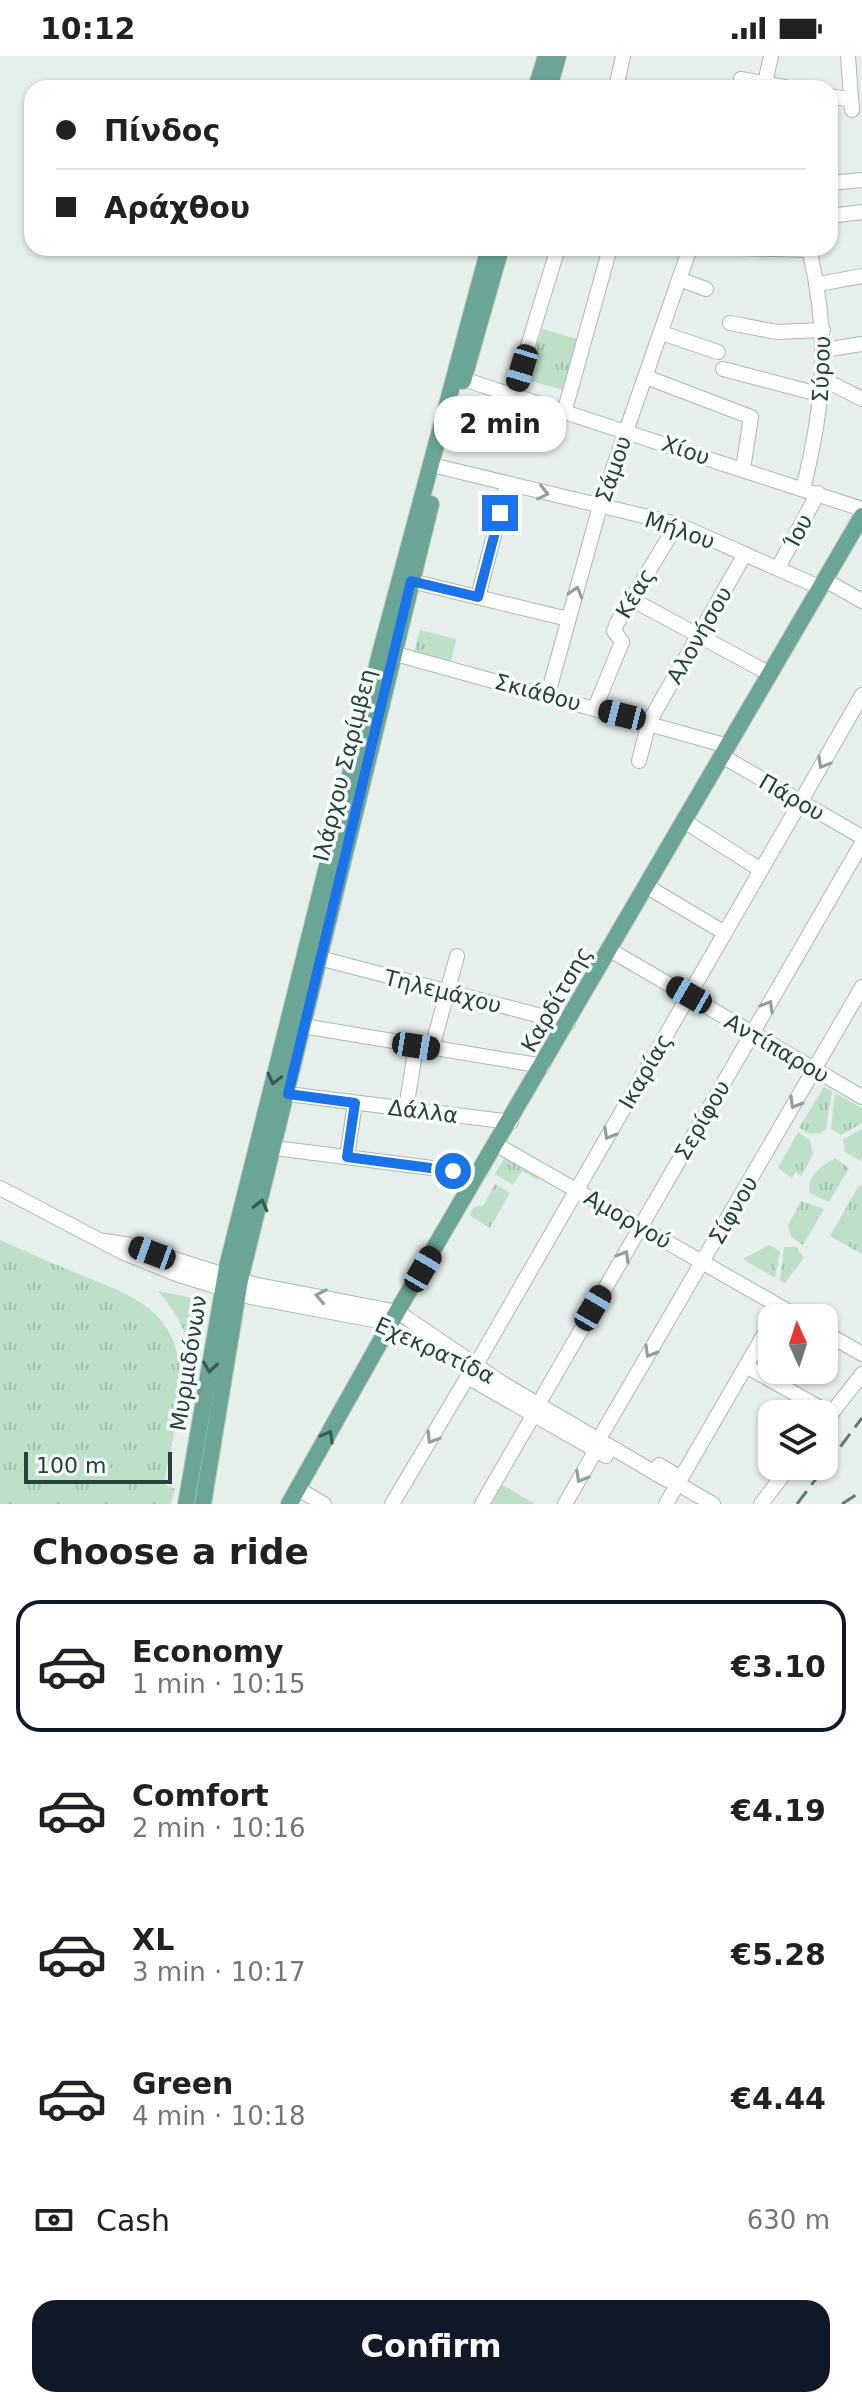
<!DOCTYPE html>
<meta charset="utf-8">
<style>
body{margin:0;font-family:"DejaVu Sans",sans-serif;background:#f6f6f6;color:#202124;height:100vh;display:flex;flex-direction:column;font-size:30px;white-space:nowrap}
*{box-sizing:border-box;margin:0}
p{font-size:26px;color:#757577}
.icon{flex:none;width:44px;height:44px;fill:none;stroke:currentColor;stroke-width:2;stroke-linecap:round;stroke-linejoin:round}
.map{position:relative;height:1448px;overflow:hidden}
.panel{display:flex;flex-direction:column;background:#fff;flex:1}
.panel>*{flex:none}
.guide{position:absolute;left:24px;top:24px;width:814px;height:176px;border-radius:24px;box-shadow:0 2px 6px #0004;display:grid;align-content:center;height:176px;padding:0 32px;background:#fff}
.needle{width:52px;rotate:357deg}
.controls{position:absolute;left:758px;top:1248px;display:grid;gap:16px}
.controls a{display:grid;place-items:center;width:80px;height:80px;border-radius:16px;background:#fff;box-shadow:0 2px 6px #0004;font-size:40px}
.scale{position:absolute;left:24px;bottom:20px;width:148px;box-sizing:border-box;padding-left:8px;border:4px solid #24423a;border-top:0;font-size:22px;line-height:28px;white-space:nowrap;color:#24423a;-webkit-text-stroke:6px #f7fbf9;paint-order:stroke}
.end{position:absolute;width:36px;height:36px;margin:-18px;border:10px solid #1a73e8;background:#fff;box-shadow:0 0 0 4px #fff}
.from{border-radius:50%}
.bubble{position:absolute;height:56px;border-radius:24px;background:#fff;box-shadow:0 2px 6px #0004;font-size:26px;font-weight:800;line-height:56px;text-align:center}
.car{position:absolute;width:24px;height:48px;margin:-24px -12px;border-radius:10px;box-shadow:0 0 6px 2px #0007;background:linear-gradient(#222 24%,#8ab4d8 0 40%,#222 0 76%,#8ab4d8 0 86%,#222 0)}
.guide b{display:flex;align-items:center;gap:28px;height:76px;font-size:30px}
.guide b+b{border-top:2px solid #e0e0e0}
.guide i{width:20px;height:20px;background:#202124}
ul{padding:0;list-style:none}
li{display:flex;align-items:center;gap:24px;height:132px;margin:0 16px 12px;padding:0 16px;border:4px solid transparent;border-radius:24px}
li div{flex:1}
li b{display:block;font-size:30px}
li em{font-style:normal;font-weight:800}
li.current{border-color:#111827}
li>.icon{width:72px;height:72px;stroke-width:1.5}
h2{padding:0 32px;font-size:36px;line-height:96px}
.pay{display:flex;align-items:center;gap:20px;height:88px;padding:0 32px;font-size:30px}
.pay p{margin-inline-start:auto}
.button{display:flex;gap:16px;margin-top:auto;padding:16px 32px}
.button a{flex:1;height:92px;border-radius:24px;background:#111827;color:#fff;font-size:32px;font-weight:800;line-height:92px;text-align:center}
.status{display:flex;justify-content:space-between;align-items:center;height:56px;padding:0 40px;background:#fff;direction:ltr}
.status svg{height:22px;fill:currentColor}
.map>svg:first-child{display:block}
.grass{fill:url(#grass-tufts)}
.pitch{fill:#bfe0c8}
.lines{fill:none;stroke-linecap:round;stroke-linejoin:round}
.minor-casing{stroke:#a8b8b2;stroke-width:16}
.major-casing{stroke:#c2cac8;stroke-width:18}
.minor{stroke:#fff;stroke-width:14}
.major{stroke:#6aa596;stroke-width:16}
.rail{stroke:#5f7d75;stroke-width:3;stroke-dasharray:16 8;stroke-linecap:butt}
.oneway{stroke:#92a09c}
.oneway2{stroke:#365b51}
.route{stroke:#1a73e8;stroke-width:10}
.labels{text-anchor:middle;stroke-width:7;stroke-linejoin:round;paint-order:stroke}
.street-label{font-size:22px;fill:#24423a;stroke:#f7fbf9}
</style>
<div class="status"><b>10:12</b><svg viewBox="0 0 49 12"><path d="M0 12V9h3v3zM5 12V6h3v6zM10 12V3h3v9zM15 12V0h3v12zM26 1h20v11H26zM47 4h2v5h-2z"/></svg></div>
<div class="map">
<svg width="862" height="1448" viewBox="0 0 862 1448">
<defs>
<pattern id="grass-tufts" width="24" height="20" patternUnits="userSpaceOnUse" patternTransform="scale(2)"><rect width="24" height="20" fill="#bfe0c8"/><path d="M3 7l-1-3M5 7V3M7 7l1-3M15 17l-1-3M17 17v-4M19 17l1-3" fill="none" stroke="#a4c1ad"/></pattern>
</defs>
<rect width="100%" height="100%" fill="#e6efeb"/>
<!-- grass -->
<g class="grass">
<polygon points="542,273 581,284 566,335 528,324"/>
<polygon points="420,574 456,583 451,605 414,596"/>
<path d="M824,1031L832,1035L826,1073C818,1081 809,1078 799,1072Z"/>
<polygon points="835,1037 862,1052 862,1067 841,1079 831,1073"/>
<polygon points="862,1073 862,1102 860,1105 845,1096 843,1083"/>
<polygon points="798,1076 810,1084 813,1098 801,1120 795,1116 792,1122 778,1112"/>
<polygon points="506,1099 540,1120 538,1124 522,1115 513,1129 495,1118"/>
<path d="M835,1102L849,1112L829,1146L810,1137C807,1117 822,1111 835,1102Z"/>
<polygon points="495,1128 510,1137 490,1172 469,1159 474,1151 483,1150"/>
<polygon points="859,1129 862,1130 862,1198 830,1180"/>
<polygon points="801,1145 824,1153 803,1189 791,1181 788,1169"/>
<path d="M0,1184C25,1195 49,1206 74,1216C120,1236 170,1247 179,1306C185,1344 170,1391 164,1428L175,1433L171,1448H0Z"/>
<polygon points="769,1189 780,1195 775,1222 743,1203"/>
<polygon points="784,1191 796,1191 804,1202 785,1227 780,1225"/>
<path d="M158,1235L206,1245L196,1309C188,1280 178,1258 158,1235Z"/>
<polygon points="499,1427 535,1448 487,1448"/>
</g>
<!-- pitch -->
<g class="pitch">
<polygon points="56,1399 87,1406 82,1427 52,1421"/>
<polygon points="94,1408 131,1416 125,1442 89,1434"/>
</g>
<g class="lines">
<!-- minor casing -->
<g class="minor-casing">
<g id="minor">
<polyline points="848,0 852,54"/>
<polyline points="765,27 771,0"/>
<polyline points="616,32 623,0"/>
<polyline points="739,32 741,23 790,32"/>
<polyline points="830,40 851,44"/>
<polyline points="830,127 862,124"/>
<polyline points="830,160 862,156"/>
<polyline points="737,192 810,194"/>
<polyline points="679,223 706,233"/>
<polyline points="819,228 862,220"/>
<polyline points="730,267 777,276 823,274"/>
<polyline points="662,277 718,296"/>
<polyline points="824,294 862,288"/>
<polyline points="723,313 822,339"/>
<polyline points="646,321 751,361 743,413"/>
<polyline points="463,323 862,453"/>
<polyline points="823,323 862,343"/>
<polyline points="512,342 558,192"/>
<polyline points="564,357 610,192"/>
<polyline points="440,411 677,468 821,532"/>
<path d="M803,433C825,345 830,281 809,192"/>
<polyline points="778,512 818,437"/>
<polyline points="825,524 862,545"/>
<polyline points="411,525 568,563"/>
<polyline points="478,541 507,429"/>
<polyline points="631,543 770,618"/>
<polyline points="385,595 728,690"/>
<polyline points="548,638 600,450 690,192"/>
<polyline points="595,652 622,586 614,575 617,567 677,468"/>
<polyline points="722,700 862,781"/>
<polyline points="639,705 649,666 745,498"/>
<polyline points="684,765 761,814"/>
<polyline points="646,830 725,877"/>
<polyline points="610,894 862,1041"/>
<polyline points="319,902 568,967"/>
<polyline points="303,970 543,1010"/>
<polyline points="432,992 457,900"/>
<polyline points="288,1038 511,1066"/>
<polyline points="406,1053 416,990"/>
<polyline points="497,1089 800,1262"/>
<polyline points="275,1092 479,1118"/>
<polyline points="347,1101 355,1047"/>
<polyline points="0,1132 122,1196 179,1219 251,1241 379,1265 487,1321"/>
<polyline points="105,1185 130,1189 253,1228 398,1256 502,1327 667,1424"/>
<polyline points="824,1276 862,1298"/>
<polyline points="477,1307 862,639"/>
<polyline points="746,1310 831,1358"/>
<polyline points="471,1323 606,1400"/>
<polyline points="543,1340 862,787"/>
<polyline points="824,1367 862,1318"/>
<polyline points="603,1376 862,931"/>
<polyline points="659,1409 681,1422"/>
<polyline points="678,1428 713,1448"/>
<polyline points="298,1433 324,1448"/>
<polyline points="392,1448 471,1315"/>
<polyline points="482,1448 534,1358"/>
<polyline points="565,1448 596,1394"/>
<polyline points="666,1448 772,1265"/>
<polyline points="761,1448 790,1410"/>
</g>
</g>
<!-- major casing -->
<g class="major-casing">
<g id="major">
<polyline points="536,32 546,0"/>
<polyline points="549,32 558,0"/>
<polyline points="463,325 501,192"/>
<polyline points="186,1448 227,1211 381,594 489,192"/>
<polyline points="203,1448 240,1224 431,448"/>
<polyline points="289,1448 402,1247 862,460"/>
</g>
</g>
<!-- minor -->
<use href="#minor" class="minor"/>
<!-- major -->
<use href="#major" class="major"/>
<!-- rail -->
<g class="rail">
<polyline points="797,1448 862,1362"/>
<polyline points="842,1448 862,1435"/>
</g>
</g>
<!-- one-way arrows -->
<defs><path id="oneway-chevron" d="M-2-3.5L2.5 0L-2 3.5" fill="none" stroke-width="1.6" stroke-linecap="round" stroke-linejoin="round" transform="scale(2)"/></defs>
<g class="oneway">
<use href="#oneway-chevron" transform="translate(543 437) rotate(13)"/>
<use href="#oneway-chevron" transform="translate(576 536) rotate(-74)"/>
<use href="#oneway-chevron" transform="translate(823 707) rotate(120)"/>
<use href="#oneway-chevron" transform="translate(768 950) rotate(-60)"/>
<use href="#oneway-chevron" transform="translate(795 1047) rotate(120)"/>
<use href="#oneway-chevron" transform="translate(609 1078) rotate(120)"/>
<use href="#oneway-chevron" transform="translate(624 1200) rotate(-60)"/>
<use href="#oneway-chevron" transform="translate(321 1240) rotate(-169)"/>
<use href="#oneway-chevron" transform="translate(650 1296) rotate(120)"/>
<use href="#oneway-chevron" transform="translate(432 1382) rotate(121)"/>
<use href="#oneway-chevron" transform="translate(581 1421) rotate(120)"/>
</g>
<g class="oneway2">
<use href="#oneway-chevron" transform="translate(274 1023) rotate(104)"/>
<use href="#oneway-chevron" transform="translate(261 1149) rotate(-76)"/>
<use href="#oneway-chevron" transform="translate(210 1311) rotate(98)"/>
<use href="#oneway-chevron" transform="translate(328 1380) rotate(-60)"/>
</g>
<g class="lines">
<!-- route -->
<polyline class="route" points="453,1115 347,1101 355,1047 288,1038 411,525 478,541 500,457"/>
</g>
<g class="labels">
<!-- street labels -->
<g class="street-label">
<text transform="translate(821 313) rotate(-88)" y="8">Σύρου</text>
<text transform="translate(686 394) rotate(19)" y="8">Χίου</text>
<text transform="translate(613 413) rotate(-71)" y="8">Σάμου</text>
<text transform="translate(680 474) rotate(19)" y="8">Μήλου</text>
<text transform="translate(798 475) rotate(-62)" y="8">Ίου</text>
<text transform="translate(635 537) rotate(-59)" y="8">Κέας</text>
<text transform="translate(699 579) rotate(-60)" y="8">Αλονήσου</text>
<text transform="translate(538 636) rotate(15)" y="8">Σκιάθου</text>
<text transform="translate(344 709) rotate(-76)" y="8">Ιλάρχου Σαρίμβεη</text>
<text transform="translate(792 741) rotate(30)" y="8">Πάρου</text>
<text transform="translate(443 935) rotate(14)" y="8">Τηλεμάχου</text>
<text transform="translate(556 943) rotate(-60)" y="8">Καρδίτσης</text>
<text transform="translate(777 992) rotate(30)" y="8">Αντίπαρου</text>
<text transform="translate(645 1015) rotate(-60)" y="8">Ικαρίας</text>
<text transform="translate(423 1055) rotate(7)" y="8">Δάλλα</text>
<text transform="translate(702 1064) rotate(-60)" y="8">Σερίφου</text>
<text transform="translate(733 1154) rotate(-60)" y="8">Σίφνου</text>
<text transform="translate(628 1163) rotate(30)" y="8">Αμοργού</text>
<text transform="translate(435 1294) rotate(25)" y="8">Εχεκρατίδα</text>
<text transform="translate(188 1307) rotate(-81)" y="8">Μυρμιδόνων</text>
</g>
</g>
</svg>
<div class="controls">
<a><svg class="needle" viewBox="-14 -14 28 28"><path d="M0-13l5 13h-10z" fill="#e53935"/><path d="M0 13l5-13h-10z" fill="#757577"/></svg></a>
<a><svg class="icon" aria-label="layers" viewBox="0 0 24 24"><path d="M12 4l9 5-9 5-9-5zM3 14l9 5 9-5"/></svg></a>
</div>
<div class="scale">100 m</div>
<i class="end from" style="left:453px;top:1115px"></i>
<i class="end" style="left:500px;top:457px"></i>
<div class="bubble" style="left:434px;top:340px;width:132px">2 min</div>
<i class="car" style="left:522px;top:312px;rotate:197deg"></i>
<i class="car" style="left:622px;top:659px;rotate:284deg"></i>
<i class="car" style="left:689px;top:939px;rotate:300deg"></i>
<i class="car" style="left:416px;top:990px;rotate:99deg"></i>
<i class="car" style="left:152px;top:1197px;rotate:290deg"></i>
<i class="car" style="left:423px;top:1213px;rotate:30deg"></i>
<i class="car" style="left:593px;top:1252px;rotate:30deg"></i>
<div class="guide">
<b><i class="from"></i>Πίνδος</b>
<b><i></i>Αράχθου</b>
</div>
</div>
<section class="panel">
<h2>Choose a ride</h2>
<ul>
<li class="current"><svg class="icon" aria-label="car" viewBox="0 0 24 24"><path d="M5 17H2v-5l4-1 3-4h7l3 4 3 1v5h-3M9 17h6M6 11h13"/><circle cx="7" cy="17" r="2"/><circle cx="17" cy="17" r="2"/></svg><div><b>Economy</b><p>1 min · 10:15</p></div><em>€3.10</em></li>
<li><svg class="icon" aria-label="car" viewBox="0 0 24 24"><path d="M5 17H2v-5l4-1 3-4h7l3 4 3 1v5h-3M9 17h6M6 11h13"/><circle cx="7" cy="17" r="2"/><circle cx="17" cy="17" r="2"/></svg><div><b>Comfort</b><p>2 min · 10:16</p></div><em>€4.19</em></li>
<li><svg class="icon" aria-label="car" viewBox="0 0 24 24"><path d="M5 17H2v-5l4-1 3-4h7l3 4 3 1v5h-3M9 17h6M6 11h13"/><circle cx="7" cy="17" r="2"/><circle cx="17" cy="17" r="2"/></svg><div><b>XL</b><p>3 min · 10:17</p></div><em>€5.28</em></li>
<li><svg class="icon" aria-label="car" viewBox="0 0 24 24"><path d="M5 17H2v-5l4-1 3-4h7l3 4 3 1v5h-3M9 17h6M6 11h13"/><circle cx="7" cy="17" r="2"/><circle cx="17" cy="17" r="2"/></svg><div><b>Green</b><p>4 min · 10:18</p></div><em>€4.44</em></li>
</ul>
<div class="pay"><svg class="icon" aria-label="cash" viewBox="0 0 24 24"><path d="M3 7h18v10H3z"/><circle cx="12" cy="12" r="2"/></svg>Cash<p>630 m</p></div>
<div class="button"><a>Confirm</a></div>
</section>
